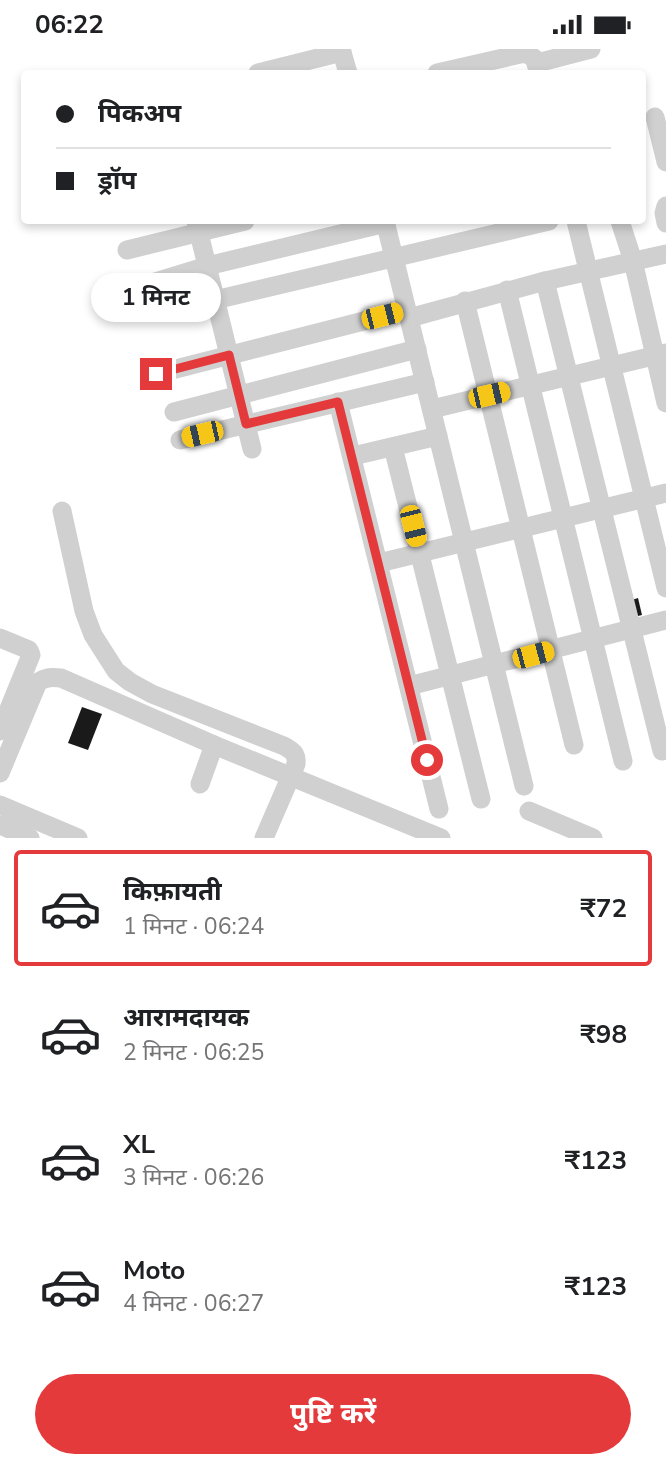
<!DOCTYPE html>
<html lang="hi">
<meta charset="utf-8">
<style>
body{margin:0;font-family:"Nunito Sans","Noto Sans Devanagari",sans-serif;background:#f2f2f2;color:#202124;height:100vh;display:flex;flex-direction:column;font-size:26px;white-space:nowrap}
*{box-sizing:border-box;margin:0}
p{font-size:23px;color:#757577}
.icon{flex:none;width:38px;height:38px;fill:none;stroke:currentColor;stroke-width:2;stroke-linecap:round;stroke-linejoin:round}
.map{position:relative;height:789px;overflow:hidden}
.panel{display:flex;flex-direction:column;background:#fff;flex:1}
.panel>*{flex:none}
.banner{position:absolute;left:21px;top:21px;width:625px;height:154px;border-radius:7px;box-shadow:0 4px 10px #0003;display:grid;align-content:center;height:154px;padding:0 35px;background:#fff}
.end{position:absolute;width:32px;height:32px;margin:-16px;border:9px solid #e43a3c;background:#fff;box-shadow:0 0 0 4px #fff}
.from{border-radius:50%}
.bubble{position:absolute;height:49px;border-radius:24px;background:#fff;box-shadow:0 4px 10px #0003;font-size:23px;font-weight:700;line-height:49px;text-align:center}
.car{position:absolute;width:21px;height:42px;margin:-21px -10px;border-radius:9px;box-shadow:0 0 5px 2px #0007;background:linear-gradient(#f5c518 24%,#345 0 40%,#f5c518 0 76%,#345 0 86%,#f5c518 0)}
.banner b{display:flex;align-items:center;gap:24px;height:66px;font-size:26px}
.banner b+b{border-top:2px solid #e0e0e0}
.banner i{width:18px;height:18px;background:#202124}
ul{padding:12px 0 0;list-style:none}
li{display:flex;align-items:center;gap:21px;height:116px;margin:0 14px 10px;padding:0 21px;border:4px solid transparent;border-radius:7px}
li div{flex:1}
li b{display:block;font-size:26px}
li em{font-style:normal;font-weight:700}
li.on{border-color:#e43a3c}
li>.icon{width:63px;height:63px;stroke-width:1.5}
.cta{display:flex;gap:14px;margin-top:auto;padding:14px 35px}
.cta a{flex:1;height:80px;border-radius:42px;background:#e43a3c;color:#fff;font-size:28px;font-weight:700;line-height:80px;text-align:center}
.status{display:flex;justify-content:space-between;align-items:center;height:49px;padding:0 35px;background:#fff;direction:ltr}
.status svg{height:19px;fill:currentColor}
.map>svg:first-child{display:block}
.building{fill:#1a1a1a}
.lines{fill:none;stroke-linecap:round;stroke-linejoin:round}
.minor{stroke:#d0d0d0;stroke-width:19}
.route{stroke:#e43a3c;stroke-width:9}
</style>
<div class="status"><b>06:22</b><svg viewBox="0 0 49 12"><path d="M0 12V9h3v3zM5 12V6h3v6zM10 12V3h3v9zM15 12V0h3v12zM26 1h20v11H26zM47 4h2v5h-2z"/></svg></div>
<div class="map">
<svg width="666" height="789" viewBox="0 0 666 789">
<rect width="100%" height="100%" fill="#fff"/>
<!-- building -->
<g class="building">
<polygon points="638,549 642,566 630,569 626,553"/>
<polygon points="82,658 102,665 88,701 68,694"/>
</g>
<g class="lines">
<!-- minor -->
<g class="minor">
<polyline points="341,0 348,24"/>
<polyline points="537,14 591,0"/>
<polyline points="258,24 342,3"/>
<polyline points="437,24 525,4 534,9 539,24"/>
<polyline points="655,68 666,113"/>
<polyline points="666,157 664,164 666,174"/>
<polyline points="196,172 252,400"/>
<polyline points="385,172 524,737"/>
<polyline points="576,172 666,539"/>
<polyline points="620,172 633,212 666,354"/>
<polyline points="127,201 245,172"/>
<polyline points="545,232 662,702"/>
<polyline points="145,236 207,217 386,174"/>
<polyline points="507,241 623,712"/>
<polyline points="215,251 549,172"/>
<polyline points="465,252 574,696"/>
<polyline points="409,269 545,232 666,205"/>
<polyline points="156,325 407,261"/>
<polyline points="338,353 439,760"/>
<polyline points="432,360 666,304"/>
<polyline points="174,363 417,300"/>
<polyline points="180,391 425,333"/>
<polyline points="393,398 481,750"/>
<polyline points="353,407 438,387"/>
<path d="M62,462L84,562L93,586L116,622L130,633L152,645L284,697C293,702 297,705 296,715L264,789"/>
<polyline points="379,514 666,444"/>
<polyline points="0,589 29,601 31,606 0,682"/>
<polyline points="409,637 666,571"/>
<path d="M0,724L38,633C46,628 52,628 61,629L214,696L441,789"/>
<polyline points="200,735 214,696"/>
<polyline points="0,756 78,789"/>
<polyline points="529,762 593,789"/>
<polyline points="0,776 30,789"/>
</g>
</g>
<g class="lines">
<!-- route -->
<polyline class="route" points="156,325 229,306 246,375 338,353 427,711"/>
</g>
</svg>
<i class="end from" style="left:427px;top:711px"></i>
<i class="end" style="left:156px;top:325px"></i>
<div class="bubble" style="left:91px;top:224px;width:130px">1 मिनट</div>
<i class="car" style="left:382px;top:267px;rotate:76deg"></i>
<i class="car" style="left:489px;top:346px;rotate:77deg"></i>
<i class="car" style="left:202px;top:385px;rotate:257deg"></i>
<i class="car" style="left:413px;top:477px;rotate:166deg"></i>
<i class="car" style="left:533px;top:606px;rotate:75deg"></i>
<div class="banner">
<b><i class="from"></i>पिकअप</b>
<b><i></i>ड्रॉप</b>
</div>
</div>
<section class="panel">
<ul>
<li class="on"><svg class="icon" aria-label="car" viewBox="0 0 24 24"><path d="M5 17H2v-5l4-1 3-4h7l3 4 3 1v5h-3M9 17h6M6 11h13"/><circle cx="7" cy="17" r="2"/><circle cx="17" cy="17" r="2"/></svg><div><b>किफ़ायती</b><p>1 मिनट · 06:24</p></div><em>₹72</em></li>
<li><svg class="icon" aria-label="car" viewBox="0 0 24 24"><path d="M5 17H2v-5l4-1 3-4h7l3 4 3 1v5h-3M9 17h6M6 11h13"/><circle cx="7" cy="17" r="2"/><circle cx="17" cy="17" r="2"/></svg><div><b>आरामदायक</b><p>2 मिनट · 06:25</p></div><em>₹98</em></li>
<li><svg class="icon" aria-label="car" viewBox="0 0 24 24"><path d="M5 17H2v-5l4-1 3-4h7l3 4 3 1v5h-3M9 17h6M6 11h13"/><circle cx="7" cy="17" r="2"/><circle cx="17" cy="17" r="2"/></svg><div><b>XL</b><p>3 मिनट · 06:26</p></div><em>₹123</em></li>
<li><svg class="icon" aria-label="car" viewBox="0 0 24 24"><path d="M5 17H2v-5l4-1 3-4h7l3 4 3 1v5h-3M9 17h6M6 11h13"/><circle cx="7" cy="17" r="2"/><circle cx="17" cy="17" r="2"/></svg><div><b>Moto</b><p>4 मिनट · 06:27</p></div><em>₹123</em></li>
</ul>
<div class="cta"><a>पुष्टि करें</a></div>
</section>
